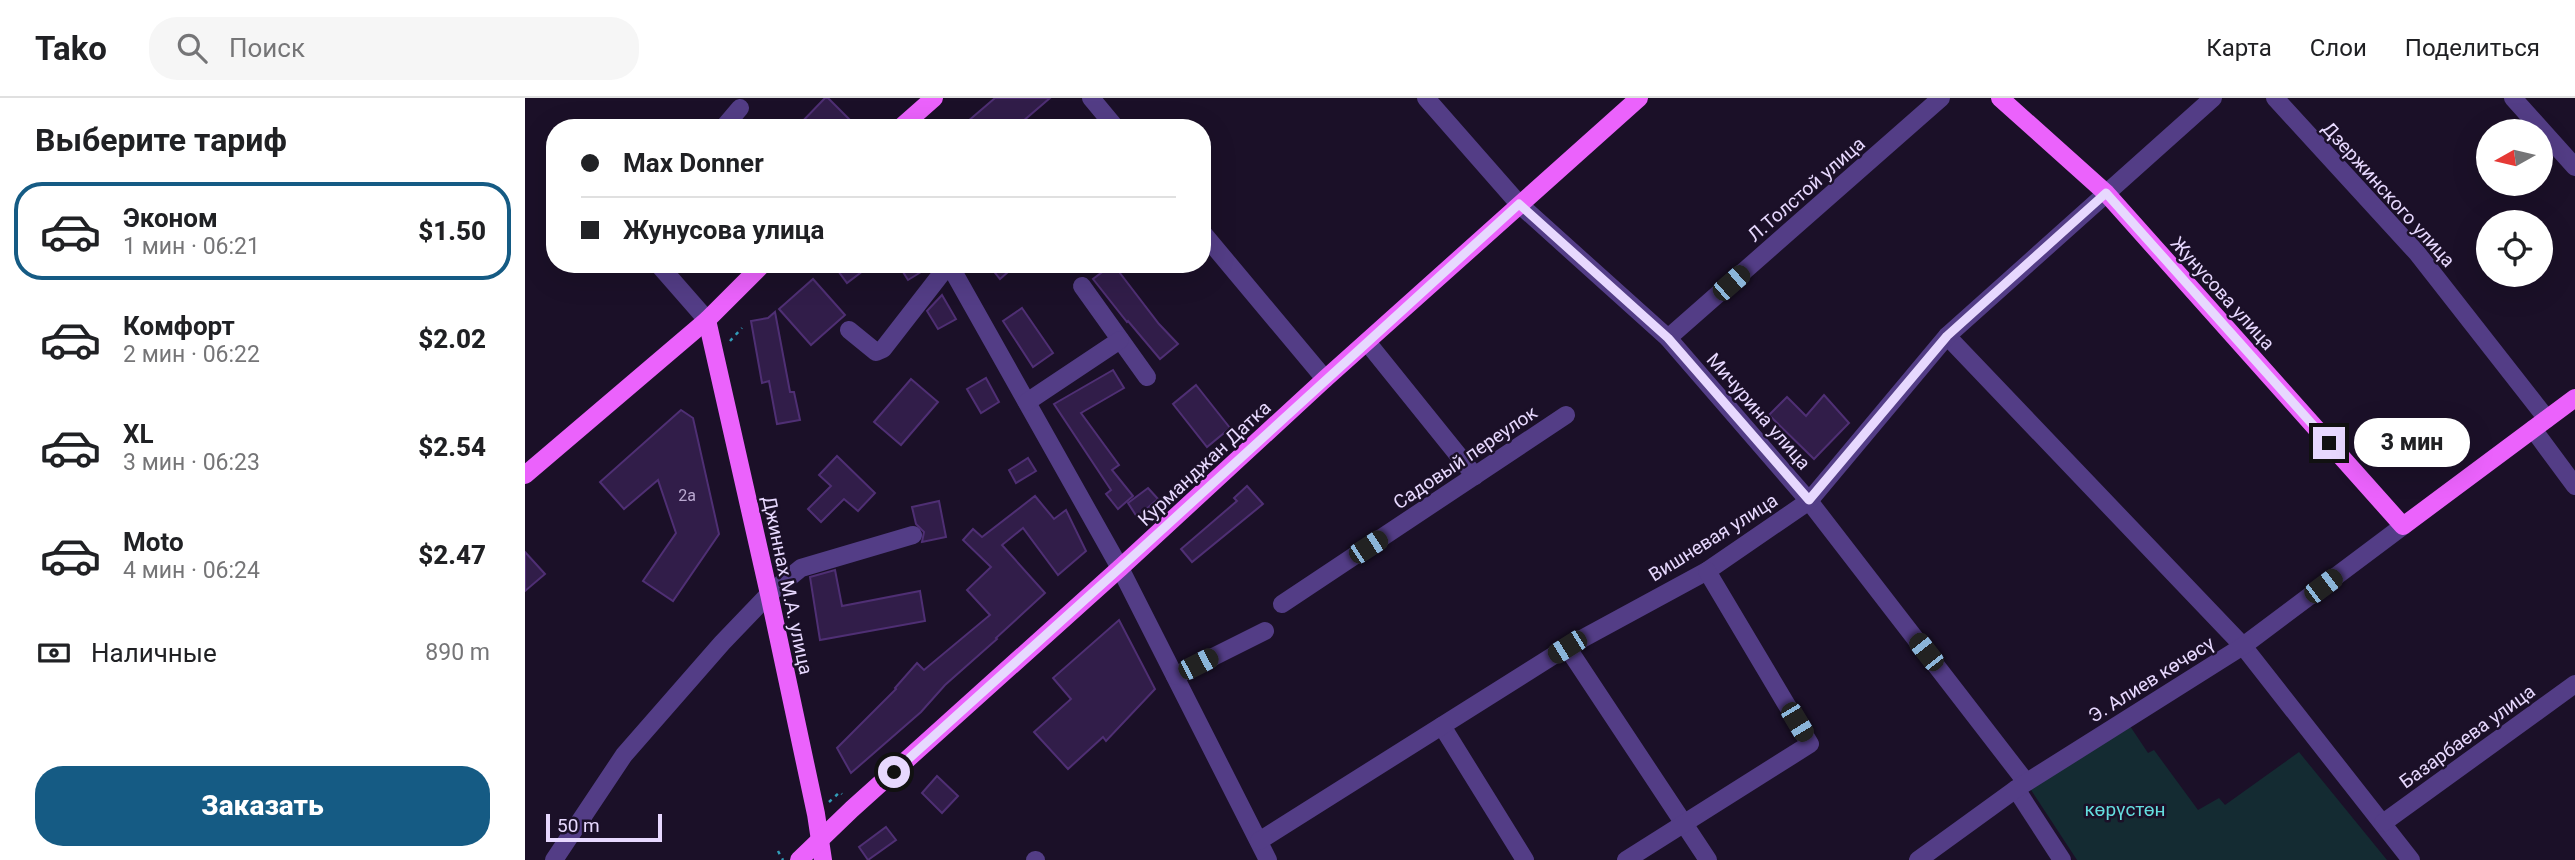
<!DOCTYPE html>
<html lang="ru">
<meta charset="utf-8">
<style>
body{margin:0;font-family:Roboto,sans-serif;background:#f6f6f6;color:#202124;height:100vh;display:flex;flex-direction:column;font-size:26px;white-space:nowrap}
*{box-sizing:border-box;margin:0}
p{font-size:23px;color:#757577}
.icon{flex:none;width:38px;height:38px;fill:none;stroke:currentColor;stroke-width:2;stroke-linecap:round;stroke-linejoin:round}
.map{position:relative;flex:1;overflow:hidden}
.sheet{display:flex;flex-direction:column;background:#fff;width:525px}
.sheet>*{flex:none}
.banner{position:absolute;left:21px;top:21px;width:665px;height:154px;border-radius:28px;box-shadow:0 7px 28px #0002;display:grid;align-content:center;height:154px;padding:0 35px;background:#fff}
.needle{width:46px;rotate:262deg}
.tools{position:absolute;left:1951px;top:21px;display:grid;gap:14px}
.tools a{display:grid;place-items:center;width:77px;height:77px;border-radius:50%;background:#fff;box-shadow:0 7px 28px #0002;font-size:35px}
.scale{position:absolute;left:21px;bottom:18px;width:116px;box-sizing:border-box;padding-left:7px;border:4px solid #e7d8fe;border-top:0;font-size:19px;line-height:24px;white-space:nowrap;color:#e7d8fe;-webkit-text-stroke:5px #1b1028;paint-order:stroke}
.end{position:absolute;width:32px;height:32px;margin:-16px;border:9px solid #e7d8fe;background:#111;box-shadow:0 0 0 4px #111}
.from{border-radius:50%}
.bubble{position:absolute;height:49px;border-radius:24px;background:#fff;box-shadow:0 7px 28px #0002;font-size:23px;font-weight:800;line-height:49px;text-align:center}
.car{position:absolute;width:21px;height:42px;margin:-21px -10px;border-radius:9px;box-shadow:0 0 5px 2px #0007;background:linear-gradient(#222 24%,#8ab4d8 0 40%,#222 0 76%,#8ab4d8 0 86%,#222 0)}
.banner b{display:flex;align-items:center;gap:24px;height:66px;font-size:26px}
.banner b+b{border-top:2px solid #e0e0e0}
.banner i{width:18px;height:18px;background:#202124}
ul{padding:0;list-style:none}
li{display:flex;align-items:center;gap:21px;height:98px;margin:0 14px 10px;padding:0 21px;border:4px solid transparent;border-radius:28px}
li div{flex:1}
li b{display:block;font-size:26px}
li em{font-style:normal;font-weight:800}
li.selected{border-color:#155b84}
li>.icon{width:63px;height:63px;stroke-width:1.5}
h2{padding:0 35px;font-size:32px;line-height:84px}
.pay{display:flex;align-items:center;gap:18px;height:77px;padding:0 35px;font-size:26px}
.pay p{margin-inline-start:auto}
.action{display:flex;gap:14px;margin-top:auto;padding:14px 35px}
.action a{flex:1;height:80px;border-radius:28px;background:#155b84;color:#fff;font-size:28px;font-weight:800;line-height:80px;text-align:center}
header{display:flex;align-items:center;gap:42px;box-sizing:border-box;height:98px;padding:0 35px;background:#fff;border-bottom:2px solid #e0e0e0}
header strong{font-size:33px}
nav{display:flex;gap:38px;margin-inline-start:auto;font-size:24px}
.search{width:490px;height:63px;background:#f6f6f6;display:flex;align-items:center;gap:18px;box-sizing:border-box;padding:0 24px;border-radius:28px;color:#757577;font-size:26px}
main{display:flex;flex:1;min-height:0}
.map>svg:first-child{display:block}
.green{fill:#142b32}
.building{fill:#311d49;stroke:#4f2f74;stroke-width:2}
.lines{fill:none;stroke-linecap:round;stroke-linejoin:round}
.path{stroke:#329db8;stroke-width:2.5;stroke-dasharray:3.5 5;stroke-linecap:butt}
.minor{stroke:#533d86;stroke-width:18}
.major{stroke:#eb62fc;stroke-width:18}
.route{stroke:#e7d8fe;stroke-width:9}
.labels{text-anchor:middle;stroke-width:5;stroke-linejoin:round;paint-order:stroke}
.number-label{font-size:16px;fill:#baa9d1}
.street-label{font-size:19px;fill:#e7d8fe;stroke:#1b1028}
.park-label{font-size:19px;fill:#64ddde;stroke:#1b1028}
</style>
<header>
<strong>Tako</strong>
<div class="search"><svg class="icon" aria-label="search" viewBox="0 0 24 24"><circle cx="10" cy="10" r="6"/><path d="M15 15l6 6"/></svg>Поиск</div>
<nav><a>Карта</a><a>Слои</a><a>Поделиться</a></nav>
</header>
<main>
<section class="sheet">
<h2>Выберите тариф</h2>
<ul>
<li class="selected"><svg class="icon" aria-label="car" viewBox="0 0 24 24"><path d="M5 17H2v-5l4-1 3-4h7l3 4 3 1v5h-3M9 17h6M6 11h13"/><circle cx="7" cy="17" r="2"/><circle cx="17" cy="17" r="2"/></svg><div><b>Эконом</b><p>1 мин · 06:21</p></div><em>$1.50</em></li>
<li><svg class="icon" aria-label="car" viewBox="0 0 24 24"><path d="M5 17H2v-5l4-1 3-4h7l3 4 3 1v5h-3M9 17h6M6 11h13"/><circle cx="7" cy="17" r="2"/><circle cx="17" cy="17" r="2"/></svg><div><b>Комфорт</b><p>2 мин · 06:22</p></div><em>$2.02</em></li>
<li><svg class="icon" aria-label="car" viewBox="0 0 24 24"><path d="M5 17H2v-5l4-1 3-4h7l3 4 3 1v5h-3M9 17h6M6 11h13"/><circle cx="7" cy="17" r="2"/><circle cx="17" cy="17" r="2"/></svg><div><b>XL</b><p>3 мин · 06:23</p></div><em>$2.54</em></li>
<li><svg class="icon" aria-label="car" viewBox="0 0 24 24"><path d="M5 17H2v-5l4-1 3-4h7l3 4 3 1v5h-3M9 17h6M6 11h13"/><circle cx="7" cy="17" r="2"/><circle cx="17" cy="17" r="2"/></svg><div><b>Moto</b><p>4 мин · 06:24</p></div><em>$2.47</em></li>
</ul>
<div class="pay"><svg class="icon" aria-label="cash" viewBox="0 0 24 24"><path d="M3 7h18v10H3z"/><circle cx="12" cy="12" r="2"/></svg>Наличные<p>890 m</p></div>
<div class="action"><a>Заказать</a></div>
</section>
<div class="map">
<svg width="2050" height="762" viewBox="0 0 2050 762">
<rect width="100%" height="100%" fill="#1b1028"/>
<!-- green -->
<polygon class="green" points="1605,628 1623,655 1629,652 1673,712 1694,700 1700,707 1774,654 1862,762 1552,762 1504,689"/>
<!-- building -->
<g class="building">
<polygon points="300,0 303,0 333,30 271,30"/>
<polygon points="470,0 525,0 490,30 435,30"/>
<polygon points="308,166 347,166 322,185"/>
<polygon points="373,166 409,166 383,182"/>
<polygon points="463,166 492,166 475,181"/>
<polygon points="588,166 634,226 653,246 635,261 603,223 602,224 568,181"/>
<polygon points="288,181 320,217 286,247 254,211"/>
<polygon points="417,197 431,221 413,231 402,213"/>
<polygon points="497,210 528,255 508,269 478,223"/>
<polygon points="250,214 265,294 269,294 275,322 252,326 244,283 237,285 226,223 243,220"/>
<polygon points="588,272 599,290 556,315 594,367 587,372 608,398 593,411 581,396 586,392 529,306"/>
<polygon points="461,280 474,304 456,315 442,291"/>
<polygon points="386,281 413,304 376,347 349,324"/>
<polygon points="671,287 705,330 682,349 648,306"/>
<polygon points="1299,297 1324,325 1289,361 1244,317 1262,299 1281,318"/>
<polygon points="156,312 168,320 194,436 148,503 118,483 151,435 133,382 99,411 75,384"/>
<polygon points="312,358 350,395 333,413 319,401 296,424 283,411 306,388 294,377"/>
<polygon points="503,360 511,373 491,385 484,372"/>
<polygon points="722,388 738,406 667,464 656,451 712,403 709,400"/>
<polygon points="623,390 633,401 612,419 603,405"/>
<polygon points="510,398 529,421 541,412 561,453 533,477 498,430 477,447 520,495 471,540 472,541 420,587 396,614 326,675 312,650 371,591 370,590 392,565 399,572 465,517 442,492 466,469 438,442 448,431 457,439"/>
<polygon points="414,403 421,439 397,444 399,434 391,426 387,409"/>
<polygon points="0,454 20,476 0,493"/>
<polygon points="310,472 317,508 395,493 400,523 295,542 285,479"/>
<polygon points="594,522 630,591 581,643 578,639 543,671 509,634 546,601 528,580"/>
<polygon points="412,678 433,698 417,715 397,695"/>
<polygon points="361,729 371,742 343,762 334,749"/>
</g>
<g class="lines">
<!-- path -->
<g class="path">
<polyline points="205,243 217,230"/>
<polyline points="304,704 315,694 317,696"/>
<polyline points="253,753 258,762"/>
</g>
<!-- minor -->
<g class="minor">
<polyline points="566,0 591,30"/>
<polyline points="901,0 994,106 1143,240 1284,403 1501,684"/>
<polyline points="1750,0 1892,155 2022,321"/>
<polyline points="1988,0 2050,69"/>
<polyline points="198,30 215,10"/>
<polyline points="677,134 800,281"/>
<polyline points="133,166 182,222"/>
<polyline points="424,166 595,470 743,762"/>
<polyline points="557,188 622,279"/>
<polyline points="324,232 351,254 358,251 424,166"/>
<polyline points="1422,238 1718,548 1886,762"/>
<polyline points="1143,240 1416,0"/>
<polyline points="842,244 950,378"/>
<polyline points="502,304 595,242"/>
<polyline points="2008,331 2050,388"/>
<polyline points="757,506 1041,317"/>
<polyline points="1042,549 1183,762"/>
<polyline points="650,578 740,533"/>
<polyline points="917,628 1000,762"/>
<polyline points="1491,691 1537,762"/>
<polyline points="1858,725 2050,586"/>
<polyline points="734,743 1042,549 1182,473 1284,403 1422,238 1688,0"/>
<polyline points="29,762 99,657 197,545 244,496 276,470 388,437"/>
<polyline points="510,762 511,762"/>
<polyline points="1101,762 1285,646 1182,473"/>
<polyline points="1393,762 1491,691 1718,548 1878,428"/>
</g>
<!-- major -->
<g class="major">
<polyline points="1475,0 1581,95 1878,428 2050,300"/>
<polyline points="375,30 409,0"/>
<polyline points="182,222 244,496 291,716 298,762"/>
<polyline points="0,377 182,222 238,166"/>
<polyline points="274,762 327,711 595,470 800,281 1114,0"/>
</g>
</g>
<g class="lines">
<!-- route -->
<polyline class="route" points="369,674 595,470 994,106 1143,240 1284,402 1422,238 1581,95 1804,345"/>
</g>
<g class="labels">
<!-- number labels -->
<g class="number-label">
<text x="162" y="403">2а</text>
</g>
<!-- street labels -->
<g class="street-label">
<text transform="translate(1281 91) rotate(-41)" y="7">Л.Толстой улица</text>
<text transform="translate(1864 96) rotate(48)" y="7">Дзержинского улица</text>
<text transform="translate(1698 195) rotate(48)" y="7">Жунусова улица</text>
<text transform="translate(1234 313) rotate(49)" y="7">Мичурина улица</text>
<text transform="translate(940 359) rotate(-34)" y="7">Садовый переулок</text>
<text transform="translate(679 365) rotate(-43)" y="7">Курманджан Датка</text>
<text transform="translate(1188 439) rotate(-32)" y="7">Вишневая улица</text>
<text transform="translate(263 487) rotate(78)" y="7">Джиннах М.А. улица</text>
<text transform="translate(1626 581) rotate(-32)" y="7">Э. Алиев көчөсү</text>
<text transform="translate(1942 638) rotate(-36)" y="7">Базарбаева улица</text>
</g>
<!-- park labels -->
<g class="park-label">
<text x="1600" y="718">көрүстөн</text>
</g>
</g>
</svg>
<div class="tools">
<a><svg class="needle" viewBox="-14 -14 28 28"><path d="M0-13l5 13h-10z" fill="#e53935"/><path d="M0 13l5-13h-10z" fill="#757577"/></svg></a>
<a><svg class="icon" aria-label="locate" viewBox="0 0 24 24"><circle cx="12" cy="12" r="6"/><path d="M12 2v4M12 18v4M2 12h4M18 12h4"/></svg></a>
</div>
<div class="scale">50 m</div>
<i class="end from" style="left:369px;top:674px"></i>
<i class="end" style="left:1804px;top:345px"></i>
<div class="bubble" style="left:1829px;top:320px;width:116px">3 мин</div>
<i class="car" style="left:1206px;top:185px;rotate:49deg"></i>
<i class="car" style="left:843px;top:449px;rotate:57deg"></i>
<i class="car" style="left:1798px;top:488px;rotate:53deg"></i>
<i class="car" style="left:1042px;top:549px;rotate:238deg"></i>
<i class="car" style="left:1401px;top:554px;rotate:322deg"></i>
<i class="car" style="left:673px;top:566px;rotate:63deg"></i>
<i class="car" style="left:1272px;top:624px;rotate:149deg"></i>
<div class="banner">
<b><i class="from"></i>Max Donner</b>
<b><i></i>Жунусова улица</b>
</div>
</div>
</main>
